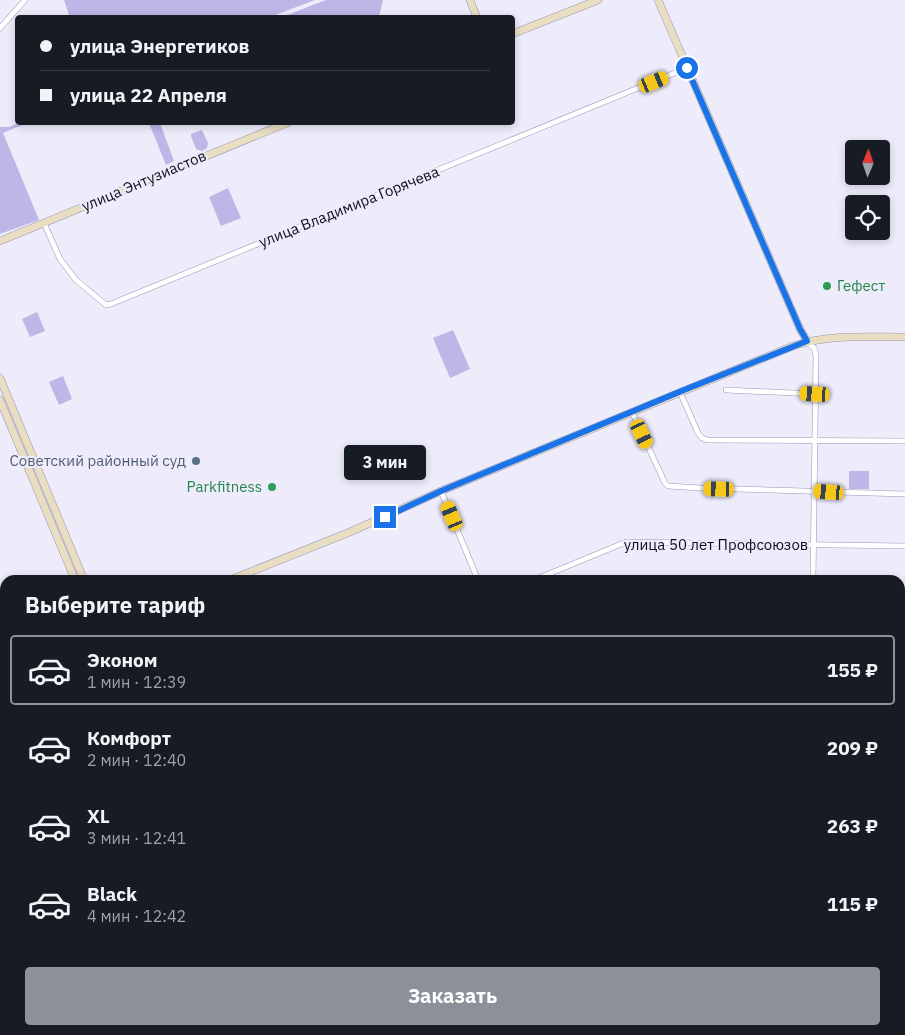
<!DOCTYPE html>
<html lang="ru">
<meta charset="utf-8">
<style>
body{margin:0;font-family:"IBM Plex Sans",sans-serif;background:#20242c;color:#f1f3f6;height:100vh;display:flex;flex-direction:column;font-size:19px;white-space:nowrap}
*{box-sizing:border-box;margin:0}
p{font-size:16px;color:#9ea1a6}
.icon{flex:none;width:28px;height:28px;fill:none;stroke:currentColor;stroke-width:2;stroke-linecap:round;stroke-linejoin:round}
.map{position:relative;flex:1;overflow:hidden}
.panel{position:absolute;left:0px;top:575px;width:905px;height:460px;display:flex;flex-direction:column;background:#171b24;border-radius:15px 15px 0 0;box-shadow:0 2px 8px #0003}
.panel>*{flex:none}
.hud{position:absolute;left:15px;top:15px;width:500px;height:110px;border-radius:5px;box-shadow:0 2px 8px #0003;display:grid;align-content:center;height:110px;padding:0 25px;background:#171b24}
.needle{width:32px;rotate:2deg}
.tools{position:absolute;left:845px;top:140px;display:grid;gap:10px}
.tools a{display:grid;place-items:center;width:45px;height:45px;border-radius:5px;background:#171b24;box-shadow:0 2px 8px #0003;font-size:25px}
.end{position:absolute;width:22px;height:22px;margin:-11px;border:6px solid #1a73e8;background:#fff;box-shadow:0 0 0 2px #fff}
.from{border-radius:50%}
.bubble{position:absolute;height:35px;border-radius:5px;background:#171b24;box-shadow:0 2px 8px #0003;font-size:16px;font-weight:700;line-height:35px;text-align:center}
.car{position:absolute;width:15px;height:30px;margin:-15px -8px;border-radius:6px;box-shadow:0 0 4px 1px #0007;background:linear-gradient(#f5c518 24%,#345 0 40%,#f5c518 0 76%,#345 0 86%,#f5c518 0)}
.hud b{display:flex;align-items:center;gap:18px;height:48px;font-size:19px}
.hud b+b{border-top:1px solid #363941}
.hud i{width:12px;height:12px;background:#f1f3f6}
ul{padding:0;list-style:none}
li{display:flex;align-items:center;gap:15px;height:70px;margin:0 10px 8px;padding:0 15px;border:2px solid transparent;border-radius:5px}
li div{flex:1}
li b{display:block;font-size:19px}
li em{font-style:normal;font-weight:700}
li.selected{border-color:#8c9099}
li>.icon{width:45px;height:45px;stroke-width:1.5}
h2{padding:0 25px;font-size:22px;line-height:60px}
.button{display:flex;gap:10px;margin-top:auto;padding:10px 25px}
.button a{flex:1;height:58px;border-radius:5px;background:#8c9099;color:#fff;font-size:20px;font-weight:700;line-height:58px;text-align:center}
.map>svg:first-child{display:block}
.green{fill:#bdb6e6}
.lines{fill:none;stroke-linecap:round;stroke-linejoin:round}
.street-casing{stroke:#9a95b6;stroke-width:6}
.secondary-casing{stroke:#9a95b6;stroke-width:8}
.street{stroke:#fff;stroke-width:5}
.secondary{stroke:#e9dec1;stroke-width:7}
.route{stroke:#1a73e8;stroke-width:6}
.leisure-dot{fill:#2e9e5b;stroke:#eeecfb;stroke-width:2}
.service-dot{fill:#5c6f8a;stroke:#eeecfb;stroke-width:2}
.labels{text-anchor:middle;stroke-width:4;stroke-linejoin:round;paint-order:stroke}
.street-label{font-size:15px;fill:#0f0d19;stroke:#eeecfb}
.leisure-label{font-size:15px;fill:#27864d;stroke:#eeecfb;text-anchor:start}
.service-label{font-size:15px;fill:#4e5e75;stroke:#eeecfb;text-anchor:end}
</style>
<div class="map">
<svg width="905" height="1035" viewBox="0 0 905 1035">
<rect width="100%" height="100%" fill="#eeecfb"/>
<!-- green -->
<g class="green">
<polygon points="64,0 315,0 270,17 70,18"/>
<polygon points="326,0 383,0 379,17 282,17"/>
<polygon points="19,123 27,123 3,133 39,220 0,234 0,127 9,127"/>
<polygon points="149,123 160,123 174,161 166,165"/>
<polygon points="202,130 208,143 207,148 202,151 196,149 191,136 191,134"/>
<polygon points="228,188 241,218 221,226 209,197"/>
<polygon points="37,312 45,331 30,337 22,319"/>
<polygon points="453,330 470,369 450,378 433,338"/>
<polygon points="63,376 72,399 59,405 49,382"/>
<rect x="849" y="471" width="20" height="18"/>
</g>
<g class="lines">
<!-- street casing -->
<g class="street-casing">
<g id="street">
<polyline points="0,28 25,0"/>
<polyline points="44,223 60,259 76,280 106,305 111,304 687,68"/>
<polyline points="807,342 814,348 816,355 813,580"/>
<polyline points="726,390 815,394"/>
<polyline points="680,392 698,433 702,438 707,440 905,441"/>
<polyline points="632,412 665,483 668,486 700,488 905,494"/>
<polyline points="441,491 478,580"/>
<polyline points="534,580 626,542 905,546"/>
<polyline points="900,600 905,600"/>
<polyline points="900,654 905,654"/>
<polyline points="900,765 905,765"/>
<polyline points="900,778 905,778"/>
<polyline points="0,804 5,802"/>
<polyline points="900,833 905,833"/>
<polyline points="0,1001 5,999"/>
<polyline points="445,1030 448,1035"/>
<polyline points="671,1030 671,1035"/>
<polyline points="854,1030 905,1031"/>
<polyline points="460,1035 474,1030"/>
<polyline points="555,1035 555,1030"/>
<polyline points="692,1035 692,1030"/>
<polyline points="808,1035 808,1030"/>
</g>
</g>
<!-- secondary casing -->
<g class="secondary-casing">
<g id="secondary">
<polyline points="470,0 477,18"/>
<polyline points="658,0 800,329 807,341"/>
<polyline points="512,34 598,0"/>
<polyline points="0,241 289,122"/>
<polyline points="0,378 84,580"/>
<polyline points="0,400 75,580"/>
<path d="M230,580L350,532L441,491L793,346C829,334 868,337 905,337"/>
<polyline points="0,675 5,673"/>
<polyline points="262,1030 264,1035"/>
<polyline points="271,1030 273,1035"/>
</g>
</g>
<!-- street -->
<use href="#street" class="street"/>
<!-- secondary -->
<use href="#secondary" class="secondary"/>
</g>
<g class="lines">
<!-- route -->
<polyline class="route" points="385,517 441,491 684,390 807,341 800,329 687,68"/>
</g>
<!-- markers -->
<g class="leisure-dot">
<circle cx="827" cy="286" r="5"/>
<circle cx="272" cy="487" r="5"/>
</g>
<circle class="service-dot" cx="196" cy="461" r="5"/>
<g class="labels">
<!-- street labels -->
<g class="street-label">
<text transform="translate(144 181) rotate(-23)" y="5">улица Энтузиастов</text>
<text transform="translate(349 207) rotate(-22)" y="5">улица Владимира Горячева</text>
<text x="716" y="550">улица 50 лет Профсоюзов</text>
</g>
<!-- leisure labels -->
<g class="leisure-label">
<text x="837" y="291">Гефест</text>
<text x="262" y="492" text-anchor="end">Parkfitness</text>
</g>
<!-- service labels -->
<g class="service-label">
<text x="186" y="466">Советский районный суд</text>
</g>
</g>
</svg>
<div class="tools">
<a><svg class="needle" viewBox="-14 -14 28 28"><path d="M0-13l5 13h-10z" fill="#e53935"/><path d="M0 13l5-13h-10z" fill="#9ea1a6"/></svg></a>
<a><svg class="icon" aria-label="locate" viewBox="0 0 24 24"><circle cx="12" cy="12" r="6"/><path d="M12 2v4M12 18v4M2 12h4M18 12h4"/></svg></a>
</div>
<i class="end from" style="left:687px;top:68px"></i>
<i class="end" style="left:385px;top:517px"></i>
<div class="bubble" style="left:344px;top:445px;width:82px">3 мин</div>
<i class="car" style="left:654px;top:82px;rotate:68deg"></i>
<i class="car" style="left:815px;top:394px;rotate:273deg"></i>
<i class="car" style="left:642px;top:434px;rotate:155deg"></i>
<i class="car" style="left:719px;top:489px;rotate:271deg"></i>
<i class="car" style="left:829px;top:492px;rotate:274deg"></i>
<i class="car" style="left:452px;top:516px;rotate:337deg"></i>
<div class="hud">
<b><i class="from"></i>улица Энергетиков</b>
<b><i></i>улица 22 Апреля</b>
</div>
<section class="panel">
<h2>Выберите тариф</h2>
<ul>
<li class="selected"><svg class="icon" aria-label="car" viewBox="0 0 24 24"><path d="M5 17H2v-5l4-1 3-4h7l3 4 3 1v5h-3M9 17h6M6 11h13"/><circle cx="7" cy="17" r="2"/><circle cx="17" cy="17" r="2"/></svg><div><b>Эконом</b><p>1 мин · 12:39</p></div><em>155 ₽</em></li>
<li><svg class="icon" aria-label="car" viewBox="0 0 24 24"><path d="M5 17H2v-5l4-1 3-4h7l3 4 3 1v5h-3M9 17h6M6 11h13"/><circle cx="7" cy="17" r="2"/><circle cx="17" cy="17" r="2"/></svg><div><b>Комфорт</b><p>2 мин · 12:40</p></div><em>209 ₽</em></li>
<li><svg class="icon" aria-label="car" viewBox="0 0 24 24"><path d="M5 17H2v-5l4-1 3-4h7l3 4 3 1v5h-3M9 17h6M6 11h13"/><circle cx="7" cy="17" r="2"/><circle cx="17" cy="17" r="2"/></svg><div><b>XL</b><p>3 мин · 12:41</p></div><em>263 ₽</em></li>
<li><svg class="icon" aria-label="car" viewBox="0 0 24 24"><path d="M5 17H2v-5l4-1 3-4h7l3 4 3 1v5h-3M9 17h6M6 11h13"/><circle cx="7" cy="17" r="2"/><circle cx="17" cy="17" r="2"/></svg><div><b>Black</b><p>4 мин · 12:42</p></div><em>115 ₽</em></li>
</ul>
<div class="button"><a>Заказать</a></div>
</section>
</div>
